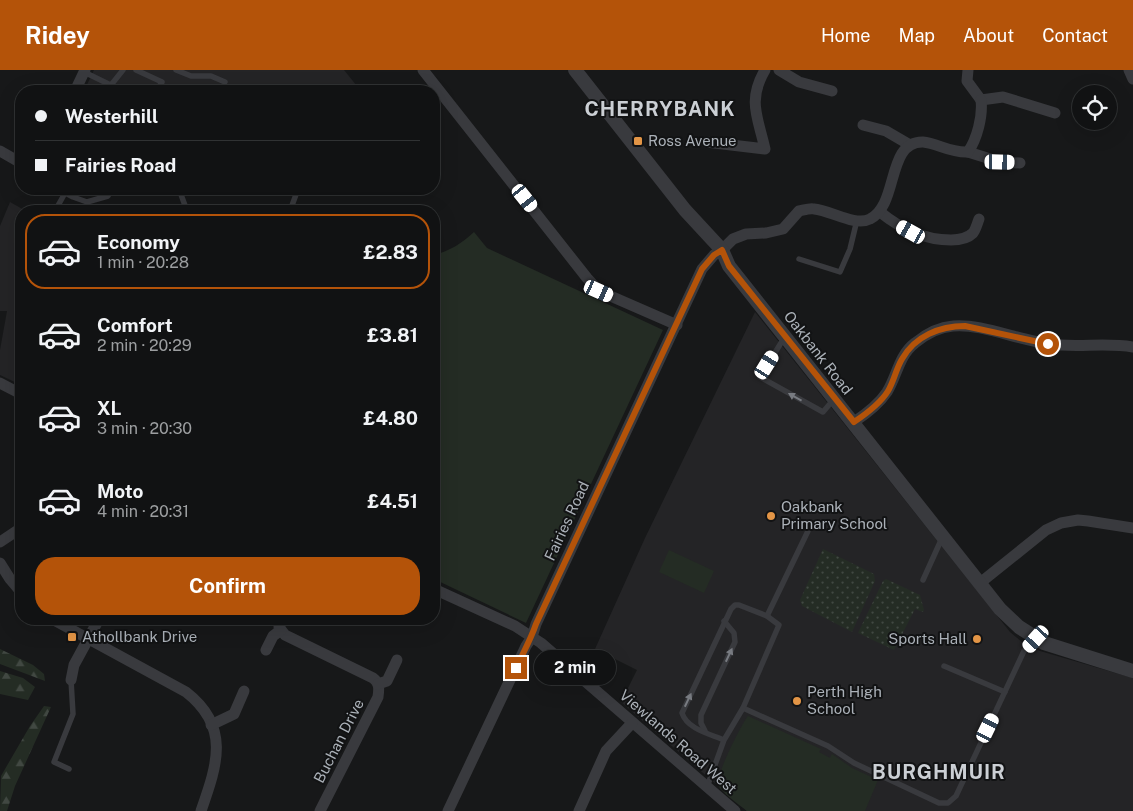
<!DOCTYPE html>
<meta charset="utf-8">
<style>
body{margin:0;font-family:"Public Sans",sans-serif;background:#1e2021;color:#f1f3f6;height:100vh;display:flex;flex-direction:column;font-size:19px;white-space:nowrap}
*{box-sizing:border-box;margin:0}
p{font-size:16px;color:#9c9ea0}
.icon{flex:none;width:28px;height:28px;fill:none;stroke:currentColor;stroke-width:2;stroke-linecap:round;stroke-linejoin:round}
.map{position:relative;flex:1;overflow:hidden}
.side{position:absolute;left:15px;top:135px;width:425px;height:420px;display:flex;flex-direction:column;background:#111213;border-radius:20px;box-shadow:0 5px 20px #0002,0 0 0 1px #303233}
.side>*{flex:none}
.top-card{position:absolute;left:15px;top:15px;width:425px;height:110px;border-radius:20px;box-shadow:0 5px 20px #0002,0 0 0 1px #303233;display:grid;align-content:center;height:110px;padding:0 20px;background:#111213}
.tools{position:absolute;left:1072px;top:15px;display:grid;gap:10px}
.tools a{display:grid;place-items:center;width:45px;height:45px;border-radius:50%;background:#111213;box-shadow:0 5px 20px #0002,0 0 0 1px #303233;font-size:25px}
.end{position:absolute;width:22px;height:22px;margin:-11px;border:6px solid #b45309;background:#fff;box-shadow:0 0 0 2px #fff}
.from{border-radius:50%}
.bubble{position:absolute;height:35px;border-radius:18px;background:#111213;box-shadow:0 5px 20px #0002,0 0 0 1px #303233;font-size:16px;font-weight:700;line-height:35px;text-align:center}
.car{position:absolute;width:15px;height:30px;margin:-15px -8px;border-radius:6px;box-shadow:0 0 4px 1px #0007;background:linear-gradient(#fff 24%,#345 0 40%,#fff 0 76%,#345 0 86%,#fff 0)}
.top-card b{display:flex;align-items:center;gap:18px;height:48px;font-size:19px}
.top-card b+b{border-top:1px solid #303233}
.top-card i{width:12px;height:12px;background:#f1f3f6}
ul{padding:9px 0 0;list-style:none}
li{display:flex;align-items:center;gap:15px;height:75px;margin:0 10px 8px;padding:0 10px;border:2px solid transparent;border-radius:20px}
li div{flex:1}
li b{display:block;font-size:19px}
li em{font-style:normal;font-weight:700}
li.active{border-color:#b45309}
li>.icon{width:45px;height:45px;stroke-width:1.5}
.cta{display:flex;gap:10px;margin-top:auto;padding:10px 20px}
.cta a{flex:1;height:58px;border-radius:20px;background:#b45309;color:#fff;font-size:20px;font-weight:700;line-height:58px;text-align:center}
header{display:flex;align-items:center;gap:30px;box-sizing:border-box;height:70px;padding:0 25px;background:#b45309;color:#fff}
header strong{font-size:24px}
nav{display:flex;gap:28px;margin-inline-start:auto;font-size:18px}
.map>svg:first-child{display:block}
.built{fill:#242426}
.grass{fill:url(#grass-dots)}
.forest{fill:url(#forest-firs)}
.park{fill:#242c24}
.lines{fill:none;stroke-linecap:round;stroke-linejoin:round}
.service{stroke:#393a3e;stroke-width:5.5}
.minor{stroke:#393a3e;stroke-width:11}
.tertiary{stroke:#393a3e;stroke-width:14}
.oneway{fill:#787b81}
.route{stroke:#b45309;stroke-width:6}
.poi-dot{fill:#e39546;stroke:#121314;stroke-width:2}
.labels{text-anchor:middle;stroke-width:4;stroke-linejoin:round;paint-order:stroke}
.poi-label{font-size:15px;fill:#abb1b8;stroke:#121314;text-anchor:start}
.street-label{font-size:15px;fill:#abb1b8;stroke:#121314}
.district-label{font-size:20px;font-weight:bold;letter-spacing:1px;fill:#cbcfd4;stroke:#121314}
</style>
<header>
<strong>Ridey</strong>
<nav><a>Home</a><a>Map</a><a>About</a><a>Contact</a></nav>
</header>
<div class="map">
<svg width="1133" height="741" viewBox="0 0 1133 741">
<defs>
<pattern id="grass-dots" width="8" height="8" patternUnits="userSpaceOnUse" patternTransform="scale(1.25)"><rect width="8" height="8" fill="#242c24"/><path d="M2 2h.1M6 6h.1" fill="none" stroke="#414842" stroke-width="1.8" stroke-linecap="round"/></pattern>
<pattern id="forest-firs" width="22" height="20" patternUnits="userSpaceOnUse" patternTransform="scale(1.25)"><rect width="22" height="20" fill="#242c24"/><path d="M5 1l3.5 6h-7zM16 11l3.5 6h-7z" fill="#414842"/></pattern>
</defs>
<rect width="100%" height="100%" fill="#171819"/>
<!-- built -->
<g class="built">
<polygon points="94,0 344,0 361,21 84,21"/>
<polygon points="10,132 26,141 21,141 21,315 0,305 0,280 7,241 0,241 0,156"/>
<polygon points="755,242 1010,562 1022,572 1040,581 1133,608 1133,741 747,741 621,632 637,600 595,579 645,468"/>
</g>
<!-- grass -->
<g class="grass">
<polygon points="823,479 874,504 875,511 852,562 802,536 800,530"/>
<polygon points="886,509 920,525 924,540 923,542 915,539 894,580 858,563 883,511"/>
</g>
<!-- forest -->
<g class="forest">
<polygon points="0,579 33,595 44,604 45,611 0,594"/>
<polygon points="0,601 23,608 35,617 28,630 0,624"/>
<polygon points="44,636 51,637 15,716 7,741 0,741 1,706 30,656"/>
</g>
<!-- park -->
<g class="park">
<path d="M474,162L487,178L663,260L526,553L434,509V185C450,181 462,173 474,162Z"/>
<polygon points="669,480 714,501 704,523 659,502"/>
<path d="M748,646L821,679L819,682L830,688L832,684L852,698L878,710L865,741H747C740,735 720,722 718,714C716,705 741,655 748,646Z"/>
</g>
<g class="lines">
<!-- service -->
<g class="service">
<polyline points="136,0 162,12 159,17"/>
<polyline points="176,0 191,6 211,6 225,12"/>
<polyline points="84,2 123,21"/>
<polyline points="111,15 123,0"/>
<polyline points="58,119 73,127 87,132 108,126 112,119"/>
<polyline points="179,119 187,141"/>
<polyline points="55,141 65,123"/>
<polyline points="290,141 298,119"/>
<polyline points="799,189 840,202 850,179 857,150"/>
<polyline points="784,268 760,307 823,342 834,329"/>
<polyline points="923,510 942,468"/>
<polyline points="767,546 808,461"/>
<polyline points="944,596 1005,622"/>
<polyline points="743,638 828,676 854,693 939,733 948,733 956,726 1024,581 1036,569"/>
<polyline points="705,661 701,653 701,645 735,572 734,563 724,551"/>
<polyline points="69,699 54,692 73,644 71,610"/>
<path d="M707,717L724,670L743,638L779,555L767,546L739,535H735L731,539L682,643C687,659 710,664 724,670"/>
</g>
<!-- minor -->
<g class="minor">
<polyline points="423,0 587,208 599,221 677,255"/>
<polyline points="779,0 799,12 832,21"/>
<polyline points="968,0 967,11 981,30 1003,27 1055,43"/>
<polyline points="1129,0 1133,9"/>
<polyline points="75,21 85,0"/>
<polyline points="863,55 886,61 910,75"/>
<path d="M706,72L765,79C758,47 747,31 765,0"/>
<polyline points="0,81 21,93"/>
<polyline points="968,82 1000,92 1020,93"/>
<path d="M880,142C901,159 923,170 951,170C959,170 967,169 973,163C976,159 977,154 979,149"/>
<polyline points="0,313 21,324"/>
<path d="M854,352C866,344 879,334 887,322C897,306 899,285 915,273C926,264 939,257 953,256C980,253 1021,271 1050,274C1077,278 1106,272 1133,277"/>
<polyline points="0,472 21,458"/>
<polyline points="0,493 10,509 21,522"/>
<polyline points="980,513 1046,460 1061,453 1078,450 1088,451 1133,458"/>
<polyline points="434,519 515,556 541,573 735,741"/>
<path d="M52,549L186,622C231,657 217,695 201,741"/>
<path d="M280,549L279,557L285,565L373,608C380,613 379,620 378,627L320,741"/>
<polyline points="266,580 273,566 281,560"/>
<polyline points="71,610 74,595 99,549"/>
<polyline points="378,614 387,611 397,590"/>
<polyline points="211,655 234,644 244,621"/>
<path d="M448,741L526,576L532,567L536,554L702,199L714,185L722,180L733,169L746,164L766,163L783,159L799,141C804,140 810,138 814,139C830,140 855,157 870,149C899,135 886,71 923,72C937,73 950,83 968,82C977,69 983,46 981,30"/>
<polyline points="579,741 606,681 632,653"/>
</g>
<!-- tertiary -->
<polyline class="tertiary" points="575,0 685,140 722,180 729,196 1000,539 1019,557 1044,573 1133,601"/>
</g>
<!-- one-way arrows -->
<defs><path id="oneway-solid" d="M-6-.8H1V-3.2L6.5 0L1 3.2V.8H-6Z" transform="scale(1.25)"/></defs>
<g class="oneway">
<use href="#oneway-solid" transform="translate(795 327) rotate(-151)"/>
<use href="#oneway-solid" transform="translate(729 585) rotate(-65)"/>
<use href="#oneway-solid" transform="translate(688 630) rotate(-65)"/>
</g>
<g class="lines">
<!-- route -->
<path class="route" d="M516,598C523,583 531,569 536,554L702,199L714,185L722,180L729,196L854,352C866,344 880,334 888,321C894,311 896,299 902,289C915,266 940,256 965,256L1048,274"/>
</g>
<!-- markers -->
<g class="poi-dot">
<rect x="633" y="66" width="10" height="10" rx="2.5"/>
<circle cx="771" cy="446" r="5"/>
<rect x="67" y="562" width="10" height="10" rx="2.5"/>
<circle cx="977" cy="569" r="5"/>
<circle cx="797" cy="631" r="5"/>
</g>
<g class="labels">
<!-- poi labels -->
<g class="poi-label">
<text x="648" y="76">Ross Avenue</text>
<text x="781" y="442">Oakbank<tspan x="781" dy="17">Primary School</tspan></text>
<text x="82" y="572">Athollbank Drive</text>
<text x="967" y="574" text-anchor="end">Sports Hall</text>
<text x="807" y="627">Perth High<tspan x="807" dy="17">School</tspan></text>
</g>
<!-- street labels -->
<g class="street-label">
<text transform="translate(818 283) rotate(52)" y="5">Oakbank Road</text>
<text transform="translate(567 451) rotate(-65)" y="5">Fairies Road</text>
<text transform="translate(339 671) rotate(-63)" y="5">Buchan Drive</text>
<text transform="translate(678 672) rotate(41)" y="5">Viewlands Road West</text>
</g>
<!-- district labels -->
<g class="district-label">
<text x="660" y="46">CHERRYBANK</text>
<text x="939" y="709">BURGHMUIR</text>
</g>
</g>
</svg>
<div class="tools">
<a><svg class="icon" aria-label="locate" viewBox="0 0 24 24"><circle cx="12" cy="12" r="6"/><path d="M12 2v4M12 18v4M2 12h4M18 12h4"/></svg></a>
</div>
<i class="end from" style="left:1048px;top:274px"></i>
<i class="end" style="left:516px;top:598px"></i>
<div class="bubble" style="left:534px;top:580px;width:82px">2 min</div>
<i class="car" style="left:1000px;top:92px;rotate:91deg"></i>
<i class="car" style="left:525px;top:128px;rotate:141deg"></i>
<i class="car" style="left:911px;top:162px;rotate:299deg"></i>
<i class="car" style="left:599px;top:221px;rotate:114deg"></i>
<i class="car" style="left:767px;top:295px;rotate:32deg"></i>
<i class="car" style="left:1036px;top:569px;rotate:222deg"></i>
<i class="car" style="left:988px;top:658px;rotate:26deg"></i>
<div class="top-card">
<b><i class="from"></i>Westerhill</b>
<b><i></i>Fairies Road</b>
</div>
<section class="side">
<ul>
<li class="active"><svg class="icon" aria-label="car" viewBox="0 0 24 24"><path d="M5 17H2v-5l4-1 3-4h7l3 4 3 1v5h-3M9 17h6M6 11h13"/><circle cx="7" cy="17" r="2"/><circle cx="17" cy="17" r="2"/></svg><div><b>Economy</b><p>1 min · 20:28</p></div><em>£2.83</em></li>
<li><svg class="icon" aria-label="car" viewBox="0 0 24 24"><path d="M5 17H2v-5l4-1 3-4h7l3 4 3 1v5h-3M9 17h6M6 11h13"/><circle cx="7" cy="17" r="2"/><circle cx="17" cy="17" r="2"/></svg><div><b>Comfort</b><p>2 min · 20:29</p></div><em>£3.81</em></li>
<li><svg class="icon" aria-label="car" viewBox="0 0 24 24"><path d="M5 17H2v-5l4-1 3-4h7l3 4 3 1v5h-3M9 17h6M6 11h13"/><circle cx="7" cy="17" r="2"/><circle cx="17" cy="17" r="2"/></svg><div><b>XL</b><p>3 min · 20:30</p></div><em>£4.80</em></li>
<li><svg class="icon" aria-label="car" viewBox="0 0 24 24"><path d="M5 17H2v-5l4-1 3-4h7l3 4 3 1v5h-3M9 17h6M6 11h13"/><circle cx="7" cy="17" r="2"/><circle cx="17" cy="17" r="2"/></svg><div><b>Moto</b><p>4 min · 20:31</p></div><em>£4.51</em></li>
</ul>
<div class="cta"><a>Confirm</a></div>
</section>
</div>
